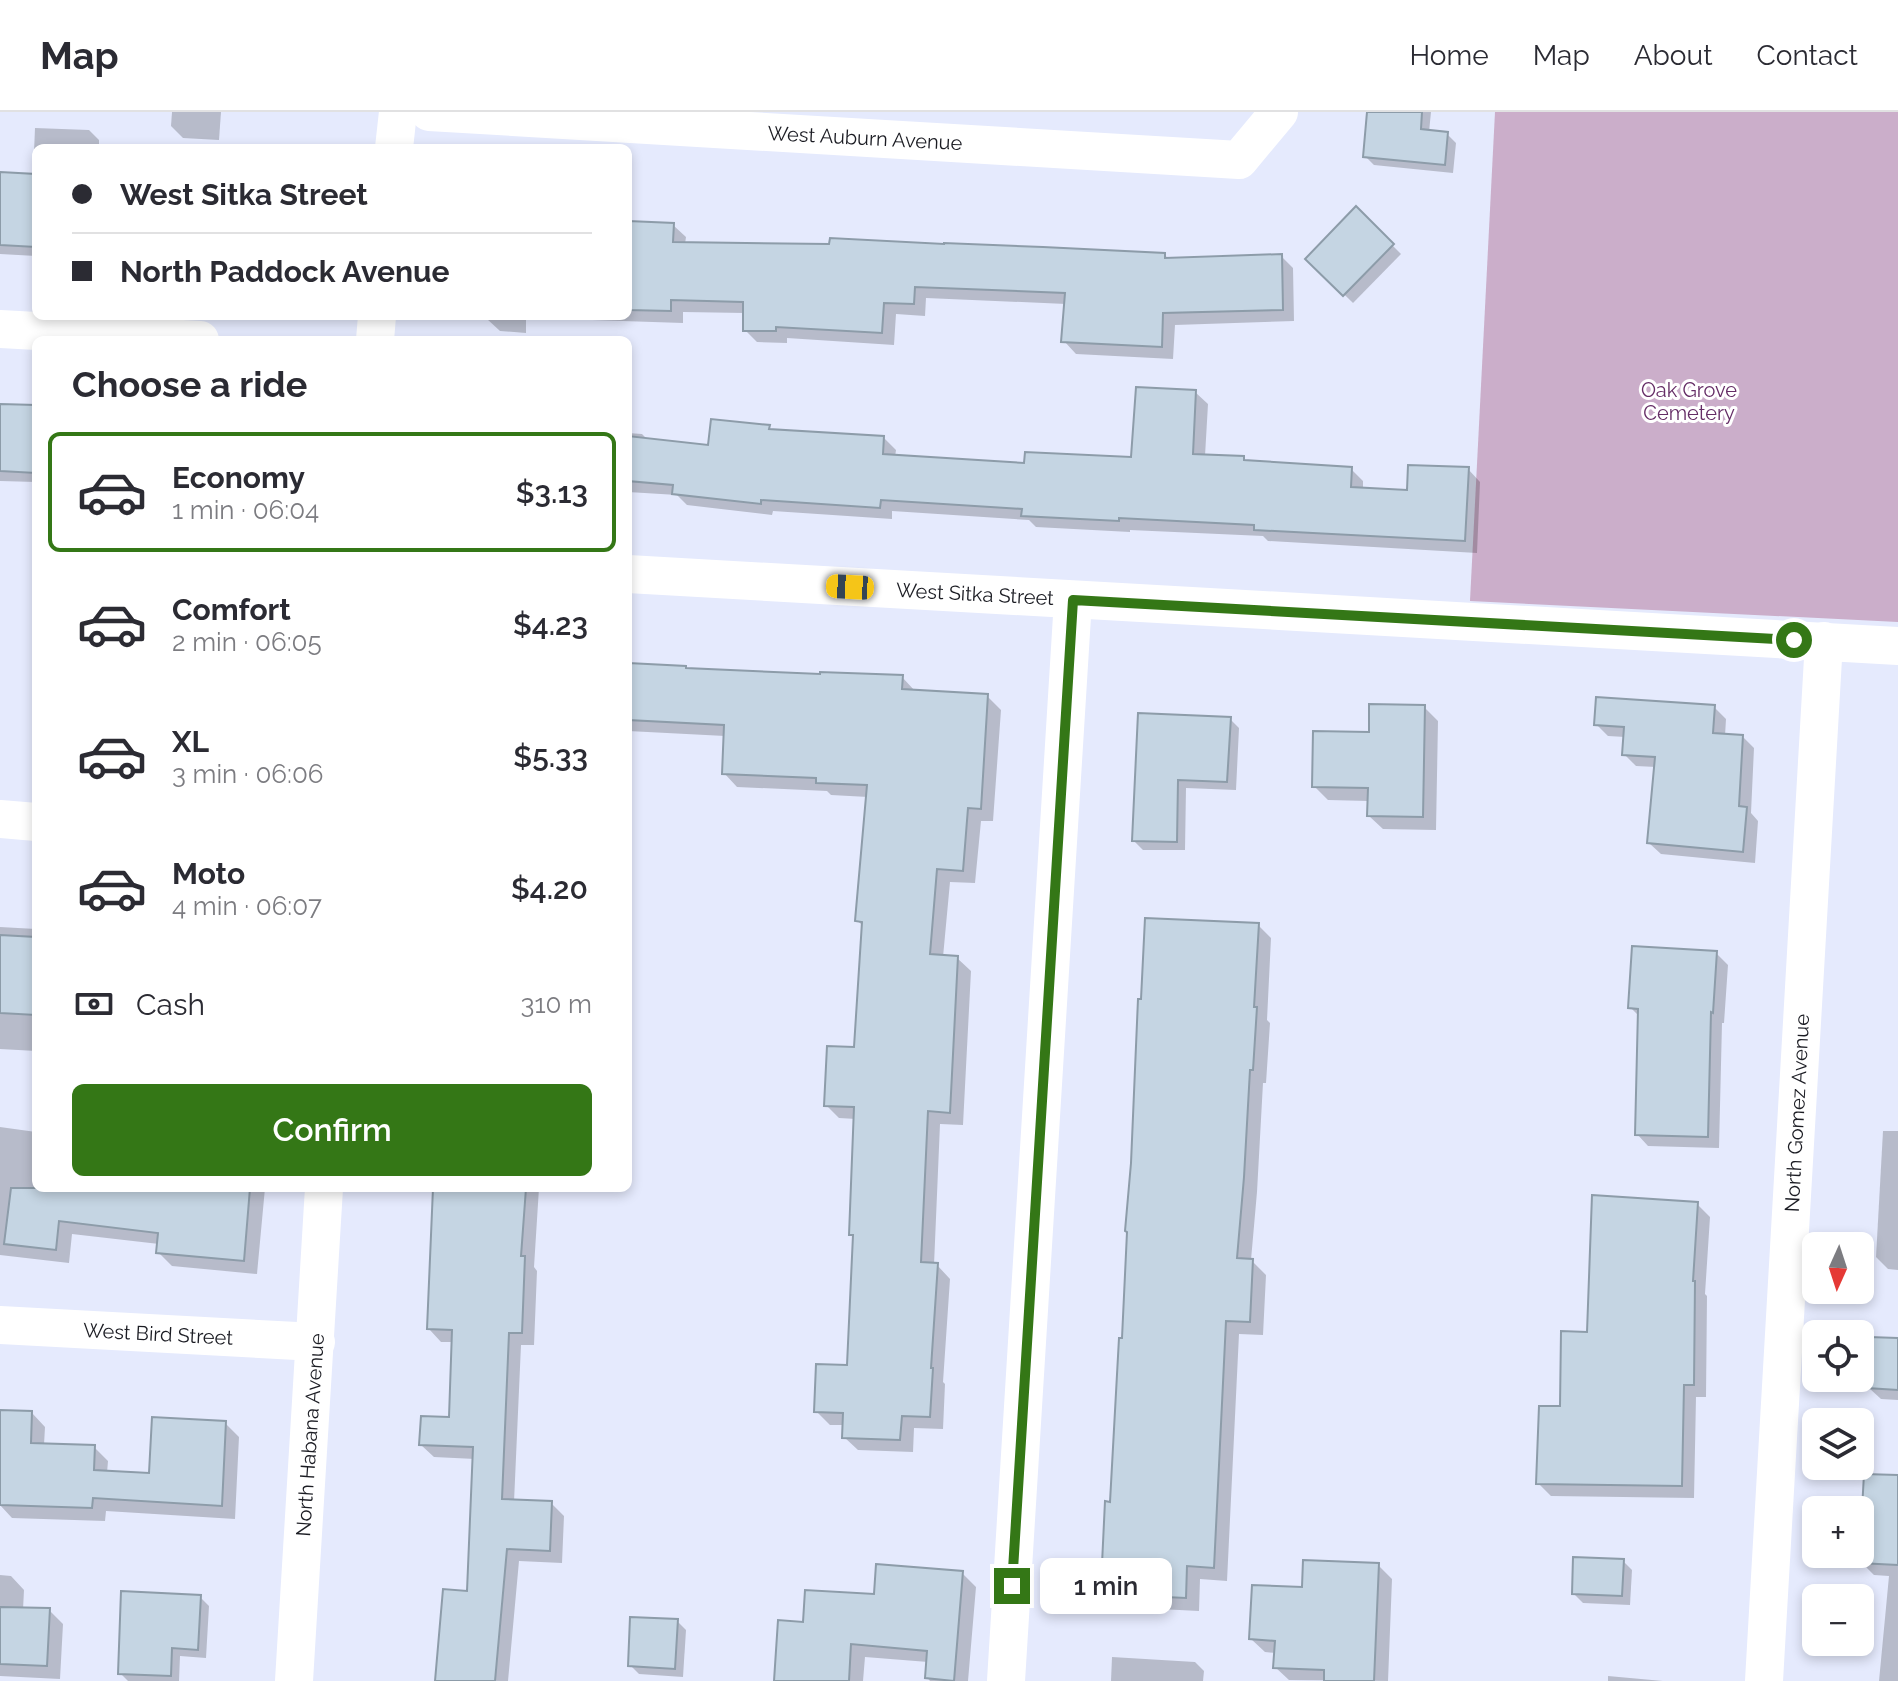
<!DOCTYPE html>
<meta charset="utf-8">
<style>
body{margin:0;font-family:Raleway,sans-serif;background:#f2f2f3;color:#2b2b33;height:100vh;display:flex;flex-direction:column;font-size:30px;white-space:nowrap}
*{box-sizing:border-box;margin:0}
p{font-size:26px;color:#7c7c81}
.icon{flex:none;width:44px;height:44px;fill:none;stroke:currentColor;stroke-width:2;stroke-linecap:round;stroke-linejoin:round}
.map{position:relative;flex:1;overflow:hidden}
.details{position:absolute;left:32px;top:224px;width:600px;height:856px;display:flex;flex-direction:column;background:#fff;border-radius:12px;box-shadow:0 4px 12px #0003}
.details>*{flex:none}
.guide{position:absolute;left:32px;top:32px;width:600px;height:176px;border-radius:12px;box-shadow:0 4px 12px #0003;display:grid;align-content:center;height:176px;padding:0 40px;background:#fff}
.needle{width:52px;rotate:183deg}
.fabs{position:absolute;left:1802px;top:1120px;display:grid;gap:16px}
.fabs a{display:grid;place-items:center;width:72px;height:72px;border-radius:12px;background:#fff;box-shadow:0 4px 12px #0003;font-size:40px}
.end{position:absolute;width:36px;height:36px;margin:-18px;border:10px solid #347716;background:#fff;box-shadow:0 0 0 4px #fff}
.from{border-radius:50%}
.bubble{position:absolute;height:56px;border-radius:12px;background:#fff;box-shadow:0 4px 12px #0003;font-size:26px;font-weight:600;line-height:56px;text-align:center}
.car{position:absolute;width:24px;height:48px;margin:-24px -12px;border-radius:10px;box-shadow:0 0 6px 2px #0007;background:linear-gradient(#f5c518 24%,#345 0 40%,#f5c518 0 76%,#345 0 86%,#f5c518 0)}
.guide b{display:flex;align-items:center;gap:28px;height:76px;font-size:30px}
.guide b+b{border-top:2px solid #e1e1e2}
.guide i{width:20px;height:20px;background:#2b2b33}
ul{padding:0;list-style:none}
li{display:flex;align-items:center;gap:24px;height:120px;margin:0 16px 12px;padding:0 24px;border:4px solid transparent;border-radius:12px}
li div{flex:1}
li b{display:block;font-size:30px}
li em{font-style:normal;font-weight:600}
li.active{border-color:#347716}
li>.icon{width:72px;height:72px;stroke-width:1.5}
h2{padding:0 40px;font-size:36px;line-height:96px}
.pay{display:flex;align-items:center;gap:20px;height:88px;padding:0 40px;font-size:30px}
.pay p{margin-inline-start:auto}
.cta{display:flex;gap:16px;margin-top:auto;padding:16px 40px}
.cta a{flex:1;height:92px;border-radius:12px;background:#347716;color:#fff;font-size:32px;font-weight:600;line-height:92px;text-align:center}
header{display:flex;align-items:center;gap:48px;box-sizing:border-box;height:112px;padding:0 40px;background:#fff;border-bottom:2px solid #e1e1e2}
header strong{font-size:38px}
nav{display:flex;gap:44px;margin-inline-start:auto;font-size:28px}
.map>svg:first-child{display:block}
.green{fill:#cbaeca}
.shadow{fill:#0003}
.building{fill:#c5d5e3;stroke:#8d9ca9;stroke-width:2}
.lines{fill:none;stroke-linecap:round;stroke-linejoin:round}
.minor{stroke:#fff;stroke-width:38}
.route{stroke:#347716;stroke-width:10}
.labels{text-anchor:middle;stroke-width:6;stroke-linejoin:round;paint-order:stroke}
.street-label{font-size:20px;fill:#1b1c23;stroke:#fff}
.park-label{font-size:20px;fill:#652d66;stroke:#fff}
</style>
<header>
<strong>Map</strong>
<nav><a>Home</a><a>Map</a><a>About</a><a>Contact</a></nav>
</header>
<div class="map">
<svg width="1898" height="1569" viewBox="0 0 1898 1569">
<rect width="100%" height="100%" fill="#e5eafd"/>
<!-- green -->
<polygon class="green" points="1495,0 1898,0 1898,510 1470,489"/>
<!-- shadow -->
<g class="shadow">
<polygon points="172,0 221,0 219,28 183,26 171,14"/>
<polygon points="1369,0 1431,0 1429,20 1447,22 1456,31 1453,61 1374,53 1365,44"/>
<polygon points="35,16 89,18 99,28 99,36 36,36 36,144 0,142 0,62 33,64"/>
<polygon points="1356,97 1401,142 1353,191 1308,147"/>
<polygon points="628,111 673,113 686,125 685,132 1165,143 1169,148 1281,144 1293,156 1294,209 1175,213 1173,247 1076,242 1064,229 1066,192 926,186 925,204 896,202 894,233 787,226 787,231 757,230 745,218 745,201 683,200 683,211 592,208 588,204 628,204"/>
<polygon points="488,204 526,204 526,221 500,219 487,207"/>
<polygon points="1195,280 1208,292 1205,344 1244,346 1247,350 1351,357 1363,369 1363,378 1409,380 1468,357 1480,370 1477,441 1268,429 1263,424 1130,418 1130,420 1036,415 1029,408 892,399 892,407 773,399 772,403 687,393 677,383 628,380 628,321 642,322 648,328 710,335 769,315 773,320 884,326 896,338 895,345 1026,354 1133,347"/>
<polygon points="0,294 36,295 36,370 0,369"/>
<polygon points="628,553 688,559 902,565 915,579 987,584 1001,598 993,709 981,709 975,771 950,770 943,845 957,846 971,859 963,1013 940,1012 934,1153 937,1153 950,1167 943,1270 945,1272 943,1317 914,1316 913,1340 858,1338 844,1325 845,1313 830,1313 816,1299 848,1255 855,1126 851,1122 856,1007 839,1006 826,993 856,937 864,815 857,808 868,685 831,683 827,679 737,675 724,661 725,624 628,619"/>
<polygon points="1424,595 1438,609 1436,718 1383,717 1369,704 1369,689 1328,688 1314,674 1371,622"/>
<polygon points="1714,595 1726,607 1725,624 1742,624 1754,636 1751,701 1758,709 1755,751 1661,742 1649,731 1656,655 1636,654 1624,642 1625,625 1608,624 1596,612"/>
<polygon points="1230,607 1239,616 1236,678 1186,676 1185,738 1143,738 1134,729 1135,687"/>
<polygon points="1258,813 1271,826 1267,908 1270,911 1266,971 1263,971 1257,1080 1251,1148 1266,1163 1263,1223 1239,1222 1227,1469 1200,1467 1199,1499 1159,1497 1145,1483 1146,1466 1118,1465 1104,1451 1112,1392 1124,1228"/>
<polygon points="0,815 36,817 36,939 0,937"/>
<polygon points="1716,841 1728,853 1724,911 1722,911 1719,1036 1648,1034 1637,1022 1640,905 1630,895"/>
<polygon points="0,1015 36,1020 36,1076 265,1076 257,1162 172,1154 158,1140 159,1132 72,1122 69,1151 0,1143"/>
<polygon points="1883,1019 1898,1019 1898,1158 1888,1157 1876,1145"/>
<polygon points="435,1076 539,1076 534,1155 537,1159 534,1233 521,1233 514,1390 551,1391 564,1404 562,1451 519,1449 508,1569 437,1569 469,1482 475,1347 434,1345 421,1333 450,1307 454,1230 441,1230 429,1217"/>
<polygon points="1697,1092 1710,1105 1705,1182 1707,1184 1706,1285 1696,1285 1694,1386 1551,1384 1538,1371 1562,1296"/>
<polygon points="1898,1228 1898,1288 1881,1287 1869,1276"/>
<polygon points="0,1301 32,1301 45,1315 44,1333 94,1335 108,1349 107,1361 151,1363 225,1311 239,1325 235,1407 106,1399 105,1409 12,1406 0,1393"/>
<polygon points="1898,1365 1898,1569 1879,1569 1889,1464 1874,1463 1861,1450"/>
<polygon points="1623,1449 1632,1458 1630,1493 1583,1491 1574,1482"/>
<polygon points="1378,1453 1392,1467 1388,1569 1289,1568 1275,1555 1276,1541 1265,1540 1251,1527 1304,1477"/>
<polygon points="962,1461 976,1475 968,1569 930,1569 927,1565 928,1550 865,1545 863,1569 776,1569 805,1512 875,1484"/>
<polygon points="0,1463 11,1464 24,1478 23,1498 49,1498 63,1512 60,1567 0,1564"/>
<polygon points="200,1485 209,1494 206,1546 180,1544 179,1569 128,1569 120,1561"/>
<polygon points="677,1509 686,1518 683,1565 639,1562 630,1553"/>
<polygon points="1112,1545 1195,1550 1204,1559 1203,1569 1111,1569"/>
<polygon points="1608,1564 1663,1569 1608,1569"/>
</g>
<!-- building -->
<g class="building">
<polygon points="1367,0 1422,0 1421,17 1448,20 1445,53 1363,45"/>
<polygon points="0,60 36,62 36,135 0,133"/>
<polygon points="1356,94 1394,132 1343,184 1305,147"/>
<polygon points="628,109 674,111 673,130 829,132 830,126 944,132 944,131 1043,135 1165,141 1165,146 1282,142 1283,198 1163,201 1162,235 1061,230 1065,181 915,175 914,192 884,191 882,221 776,215 776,219 743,219 743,190 671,188 671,199 628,198"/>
<polygon points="1136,275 1196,278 1193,342 1244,344 1244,348 1352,355 1351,375 1407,378 1408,353 1469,355 1465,429 1254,418 1254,413 1119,406 1119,409 1021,404 1022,397 881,388 880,396 761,388 761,392 672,382 673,373 628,369 628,324 708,333 711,307 770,313 769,317 884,324 883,342 1024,351 1025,340 1131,345"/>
<polygon points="0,292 36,293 36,361 0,359"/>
<polygon points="628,551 686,554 686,556 820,562 820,560 903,563 902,577 988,582 981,697 968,696 963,759 937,757 930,842 958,844 950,1001 928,999 921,1150 938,1151 931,1256 933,1256 930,1305 902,1304 900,1328 842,1326 843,1301 814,1300 816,1252 847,1253 853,1123 849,1123 854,995 824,994 827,934 854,935 862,810 855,809 867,673 816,671 816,666 722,662 724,613 628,608"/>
<polygon points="1596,585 1715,593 1713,621 1743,623 1739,694 1747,695 1743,740 1647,731 1655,645 1622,643 1624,615 1594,613"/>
<polygon points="1369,592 1425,593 1423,705 1367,704 1368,676 1312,675 1313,619 1369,620"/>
<polygon points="1138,601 1231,605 1227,670 1178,668 1177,730 1132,729"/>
<polygon points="1145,806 1259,811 1254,895 1257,895 1253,958 1250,958 1244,1065 1237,1146 1253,1147 1250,1210 1226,1209 1214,1456 1187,1454 1186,1486 1143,1484 1144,1453 1102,1452 1105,1389 1110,1390 1119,1226 1122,1226 1127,1120 1125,1119 1131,1051 1138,887 1141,887"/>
<polygon points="0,823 36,825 36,903 0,901"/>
<polygon points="1632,834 1717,839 1713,901 1711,900 1708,1025 1635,1023 1638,897 1628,896"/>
<polygon points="11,1076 250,1076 244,1149 156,1141 158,1121 59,1109 56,1138 4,1132"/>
<polygon points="433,1076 526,1076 521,1144 525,1144 522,1221 509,1221 502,1387 552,1389 550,1439 507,1437 495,1569 435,1569 443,1477 467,1479 473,1335 419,1333 421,1304 449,1305 452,1218 427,1217"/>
<polygon points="1592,1083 1698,1090 1693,1169 1695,1169 1694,1273 1684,1273 1682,1374 1536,1372 1539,1294 1560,1294 1561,1219 1587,1220"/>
<polygon points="1869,1225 1898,1226 1898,1278 1867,1276"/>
<polygon points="0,1298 32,1299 31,1331 95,1333 94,1358 149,1361 152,1305 226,1309 222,1394 93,1386 92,1396 0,1393"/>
<polygon points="1864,1362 1898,1363 1898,1453 1859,1451"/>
<polygon points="1573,1445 1624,1447 1622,1484 1572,1482"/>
<polygon points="1303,1448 1379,1451 1374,1569 1324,1569 1324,1558 1273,1556 1275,1529 1249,1527 1252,1473 1302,1475"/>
<polygon points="876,1452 963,1459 954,1569 925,1566 927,1539 851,1532 849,1569 774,1569 778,1508 803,1510 805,1478 874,1482"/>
<polygon points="121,1479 201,1483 198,1538 172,1536 171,1564 118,1562"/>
<polygon points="0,1495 50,1496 47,1554 0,1552"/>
<polygon points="630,1505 678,1507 675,1557 628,1554"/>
</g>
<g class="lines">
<!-- minor -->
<g class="minor">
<polyline points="429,0 1239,48 1279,0"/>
<polyline points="394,36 398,0"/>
<polyline points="0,217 200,228"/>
<polyline points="375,228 377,204"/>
<polyline points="628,462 1898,534"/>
<polyline points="0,707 36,710"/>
<polyline points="0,1213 316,1230"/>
<polyline points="294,1569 324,1076"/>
<polyline points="1006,1569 1073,488"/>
<polyline points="1764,1569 1824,529"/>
</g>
</g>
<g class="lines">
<!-- route -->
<polyline class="route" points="1012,1474 1073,488 1794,528"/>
</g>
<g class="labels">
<!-- street labels -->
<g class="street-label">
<text transform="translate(865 26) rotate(3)" y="7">West Auburn Avenue</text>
<text transform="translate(975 482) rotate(3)" y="7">West Sitka Street</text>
<text transform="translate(1797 1001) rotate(-87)" y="7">North Gomez Avenue</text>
<text transform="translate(158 1222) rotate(3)" y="7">West Bird Street</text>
<text transform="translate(310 1323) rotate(-86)" y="7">North Habana Avenue</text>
</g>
<!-- park labels -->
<g class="park-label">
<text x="1689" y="285">Oak Grove<tspan x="1689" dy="23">Cemetery</tspan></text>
</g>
</g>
</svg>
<div class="fabs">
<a><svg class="needle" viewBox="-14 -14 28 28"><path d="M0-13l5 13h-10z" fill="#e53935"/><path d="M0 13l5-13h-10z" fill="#7c7c81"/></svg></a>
<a><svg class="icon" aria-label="locate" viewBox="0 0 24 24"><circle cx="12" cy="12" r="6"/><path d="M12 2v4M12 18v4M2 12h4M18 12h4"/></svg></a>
<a><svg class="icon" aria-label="layers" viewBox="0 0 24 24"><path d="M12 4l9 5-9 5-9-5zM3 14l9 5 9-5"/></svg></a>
<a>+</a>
<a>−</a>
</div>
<i class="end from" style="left:1794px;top:528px"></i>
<i class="end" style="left:1012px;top:1474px"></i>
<div class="bubble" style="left:1040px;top:1446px;width:132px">1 min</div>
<i class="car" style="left:850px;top:475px;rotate:273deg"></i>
<div class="guide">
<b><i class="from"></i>West Sitka Street</b>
<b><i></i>North Paddock Avenue</b>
</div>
<section class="details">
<h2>Choose a ride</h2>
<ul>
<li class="active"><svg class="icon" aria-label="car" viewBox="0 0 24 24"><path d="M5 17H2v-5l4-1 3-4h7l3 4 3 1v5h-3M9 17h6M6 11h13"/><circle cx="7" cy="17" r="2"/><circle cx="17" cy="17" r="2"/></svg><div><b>Economy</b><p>1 min · 06:04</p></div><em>$3.13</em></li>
<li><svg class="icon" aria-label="car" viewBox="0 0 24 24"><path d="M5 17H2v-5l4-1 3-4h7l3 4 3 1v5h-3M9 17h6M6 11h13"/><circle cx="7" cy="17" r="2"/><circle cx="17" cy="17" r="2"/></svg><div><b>Comfort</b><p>2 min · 06:05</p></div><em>$4.23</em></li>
<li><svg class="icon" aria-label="car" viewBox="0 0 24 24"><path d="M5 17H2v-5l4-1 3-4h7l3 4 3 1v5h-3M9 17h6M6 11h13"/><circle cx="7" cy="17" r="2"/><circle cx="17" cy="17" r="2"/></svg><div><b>XL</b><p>3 min · 06:06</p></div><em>$5.33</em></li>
<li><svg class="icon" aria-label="car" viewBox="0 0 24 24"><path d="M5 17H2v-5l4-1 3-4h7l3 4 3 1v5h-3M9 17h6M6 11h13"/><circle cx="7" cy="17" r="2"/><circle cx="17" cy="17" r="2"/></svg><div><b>Moto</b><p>4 min · 06:07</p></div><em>$4.20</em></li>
</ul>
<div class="pay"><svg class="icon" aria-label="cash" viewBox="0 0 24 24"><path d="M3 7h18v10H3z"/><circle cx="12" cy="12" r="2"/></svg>Cash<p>310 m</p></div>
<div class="cta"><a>Confirm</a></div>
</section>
</div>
